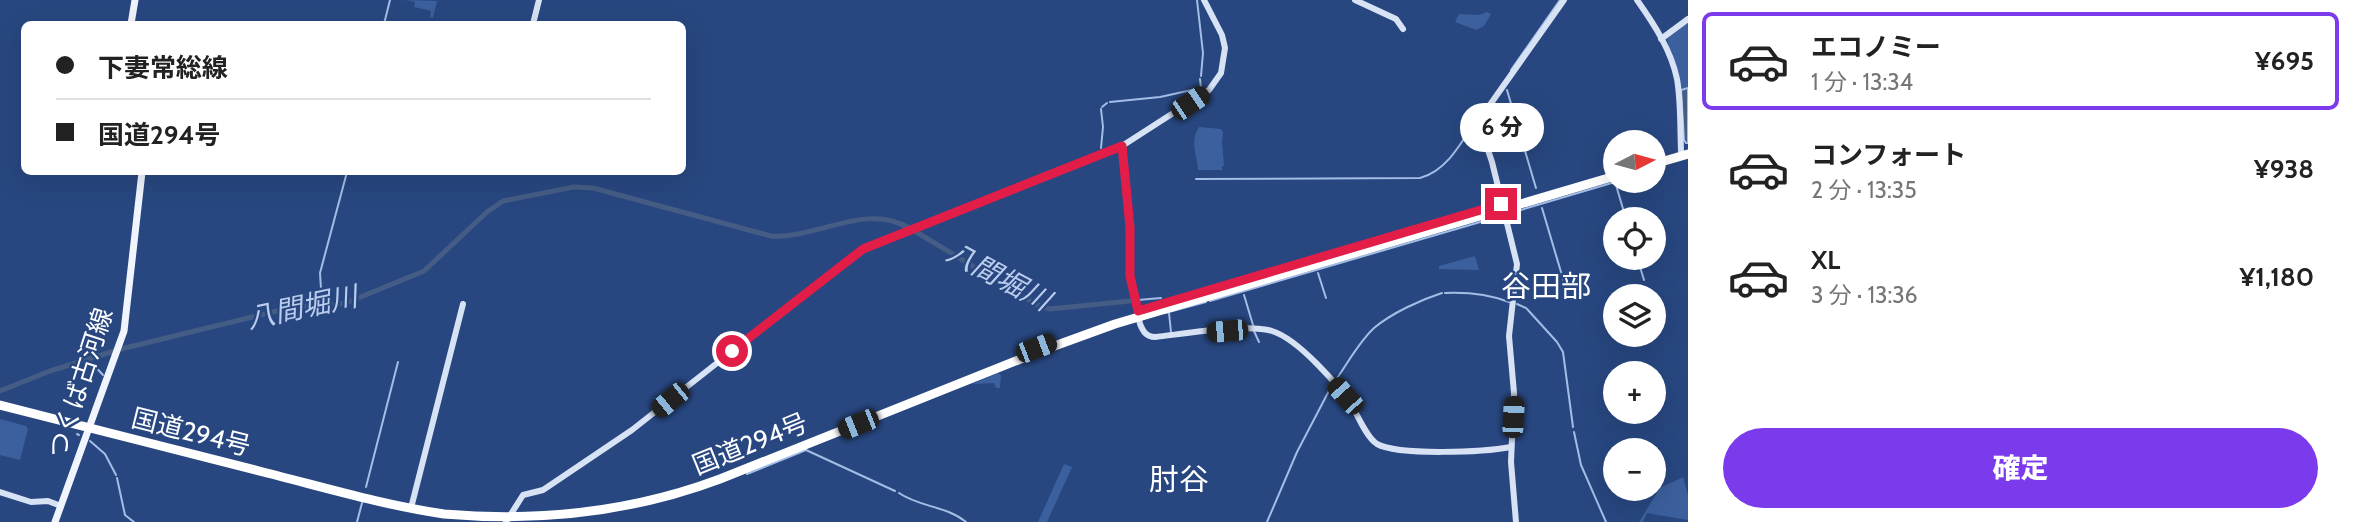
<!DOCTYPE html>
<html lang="ja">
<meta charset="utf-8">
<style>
body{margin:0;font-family:Cabin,"Noto Sans JP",sans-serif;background:#f6f6f6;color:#222;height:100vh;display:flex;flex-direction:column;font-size:26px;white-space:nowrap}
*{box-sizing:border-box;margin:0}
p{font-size:23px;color:#767676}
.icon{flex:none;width:38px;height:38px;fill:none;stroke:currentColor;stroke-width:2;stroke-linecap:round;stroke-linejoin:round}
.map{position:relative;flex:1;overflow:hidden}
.sheet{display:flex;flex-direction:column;background:#fff;width:665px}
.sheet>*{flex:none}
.banner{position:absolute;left:21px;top:21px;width:665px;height:154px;border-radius:10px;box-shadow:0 7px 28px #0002;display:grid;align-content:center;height:154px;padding:0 35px;background:#fff}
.needle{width:46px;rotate:84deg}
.tools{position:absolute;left:1603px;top:130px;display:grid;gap:14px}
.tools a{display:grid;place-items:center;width:63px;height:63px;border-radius:50%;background:#fff;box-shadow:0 7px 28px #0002;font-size:35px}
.end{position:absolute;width:32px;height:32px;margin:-16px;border:9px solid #e11d48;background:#fff;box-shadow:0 0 0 4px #fff}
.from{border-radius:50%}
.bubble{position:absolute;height:49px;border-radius:24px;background:#fff;box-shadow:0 7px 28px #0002;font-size:23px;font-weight:800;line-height:49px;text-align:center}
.car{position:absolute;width:21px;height:42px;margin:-21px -10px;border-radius:9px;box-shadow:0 0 5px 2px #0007;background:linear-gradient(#222 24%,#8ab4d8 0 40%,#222 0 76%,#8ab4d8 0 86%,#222 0)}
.banner b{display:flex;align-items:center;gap:24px;height:66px;font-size:26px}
.banner b+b{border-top:2px solid #e0e0e0}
.banner i{width:18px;height:18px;background:#222}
ul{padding:12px 0 0;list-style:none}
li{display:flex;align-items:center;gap:21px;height:98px;margin:0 14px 10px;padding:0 21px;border:4px solid transparent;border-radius:10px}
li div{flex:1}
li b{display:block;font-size:26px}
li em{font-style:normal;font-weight:800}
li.active{border-color:#7c3aed}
li>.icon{width:63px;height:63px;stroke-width:1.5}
.action{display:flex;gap:14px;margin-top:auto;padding:14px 35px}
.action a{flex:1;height:80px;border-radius:42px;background:#7c3aed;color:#fff;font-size:28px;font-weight:800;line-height:80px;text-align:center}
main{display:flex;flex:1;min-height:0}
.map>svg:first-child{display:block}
.green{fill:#3c609d}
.water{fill:#455c85;stroke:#a3bde6;stroke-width:2}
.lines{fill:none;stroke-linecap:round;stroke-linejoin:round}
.stream{stroke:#a3bde6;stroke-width:2}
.river{stroke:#455c85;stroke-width:5}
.secondary{stroke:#d8e2f5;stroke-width:6}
.primary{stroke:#eff4fd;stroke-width:7}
.highway{stroke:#fff;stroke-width:9}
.route{stroke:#e11d48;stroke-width:9}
.labels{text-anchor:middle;stroke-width:5;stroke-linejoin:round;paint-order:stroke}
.street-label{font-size:26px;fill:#fff;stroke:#284780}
.water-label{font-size:28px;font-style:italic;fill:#bacded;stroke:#284780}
.quarter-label{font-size:30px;fill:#fff;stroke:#284780}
</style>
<main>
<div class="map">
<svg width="1688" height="522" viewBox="0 0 1688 522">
<rect width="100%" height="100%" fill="#284780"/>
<!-- green -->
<g class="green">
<polygon points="406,0 437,1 433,18 430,17 431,11 414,7 415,2"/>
<polygon points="1487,12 1491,14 1484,26 1476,30 1455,22 1459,14 1479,15"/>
<polygon points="1688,21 1688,88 1681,90 1667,39"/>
<path d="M1199,127L1221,129L1223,132L1222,142L1224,166H1222V170H1198C1198,158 1189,141 1199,127Z"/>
<polygon points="1475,256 1479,270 1439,269 1439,266"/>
<polygon points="998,373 1001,375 1000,388 996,388 994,383 972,384"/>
<polygon points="0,419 26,426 28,429 20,460 0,455"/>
<polygon points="1064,464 1072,467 1047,522 1038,522"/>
<polygon points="1683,477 1688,495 1688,520 1647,513 1643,522 1639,522 1660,488"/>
</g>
<!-- water -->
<polygon class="water" points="1688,88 1688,143 1686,143 1684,140 1681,90"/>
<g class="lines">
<!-- stream -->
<g class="stream">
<polyline points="1197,0 1203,53 1201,76"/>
<polyline points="384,24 390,0"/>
<polyline points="1511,70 1560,0"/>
<polyline points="1507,90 1536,188"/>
<polyline points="1110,102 1160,97 1201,88 1200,79"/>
<polyline points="1102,107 1107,103"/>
<polyline points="1101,148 1103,127 1101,109"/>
<path d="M1196,179L1420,178C1451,170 1466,133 1484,108"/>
<polyline points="1616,185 1626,219"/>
<polyline points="1542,208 1569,299"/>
<polyline points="1514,212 1615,182"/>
<polyline points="1637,257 1644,280"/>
<polyline points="1318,273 1326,298"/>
<path d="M1445,293C1468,292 1488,294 1509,302"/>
<polyline points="1244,295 1253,325"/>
<polyline points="1138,300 1161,298"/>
<polyline points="1210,301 1494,218"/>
<polyline points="1517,304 1526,308"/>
<polyline points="322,305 320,273 347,172"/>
<polyline points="1527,309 1557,342 1563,352 1573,427"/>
<polyline points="1165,313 1206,302"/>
<polyline points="1169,313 1171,332"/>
<polyline points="1254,331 1259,342"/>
<polyline points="86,360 88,361"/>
<polyline points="92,363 103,375"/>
<path d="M1335,381C1348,363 1358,343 1374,328C1392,313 1420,300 1442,293"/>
<polyline points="1574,432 1581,465 1606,522"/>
<polyline points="77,434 79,435"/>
<polyline points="90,441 105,454 116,475"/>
<polyline points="747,474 806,450 895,491"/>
<polyline points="117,478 125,515 134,522"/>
<polyline points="366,487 398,362"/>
<path d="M899,493C919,507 947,506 966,522"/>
<polyline points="357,522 362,503"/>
<polyline points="1267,522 1297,452 1332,385"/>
</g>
<!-- river -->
<g class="river">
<polyline points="913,230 1037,305 1050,309 1130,301"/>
<path d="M0,391L50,371L121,349L289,308L346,303L424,271L487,212L503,201L574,187L593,188L771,236C817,239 866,202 909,228"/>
</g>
<!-- secondary -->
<g class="secondary">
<polyline points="1355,0 1396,19 1403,29"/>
<path d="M1637,0C1654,24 1671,50 1677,79C1681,102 1680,127 1681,151"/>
<polyline points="533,24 539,0"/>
<polyline points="1661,39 1688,19"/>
<path d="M1122,146L1130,227V276L1140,324C1143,331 1146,337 1155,337C1183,334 1248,323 1272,331C1298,339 1339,385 1353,408C1359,418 1367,438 1377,444C1399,456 1485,452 1511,447"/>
<polyline points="0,492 31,502 48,501 61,506"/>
<polyline points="411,508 463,304"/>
<polyline points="506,522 523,495 543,490 632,430 858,252 884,240 1122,146 1209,90 1221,73 1225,48 1222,35 1204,0"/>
<polyline points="1516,522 1511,462 1514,393 1509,336 1517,264 1492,162 1482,132 1481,121 1487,109 1564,0"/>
</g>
<!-- primary -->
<g class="primary">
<polyline points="131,24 135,0"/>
<polyline points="55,522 124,331 142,172"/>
</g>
<!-- highway -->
<g class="highway">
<polyline points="1654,164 1688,154"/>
<path d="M0,405C88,427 175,450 263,472C323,487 383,505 444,514C538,522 632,512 720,479L1038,352L1115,324L1615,176"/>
</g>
</g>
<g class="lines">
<!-- route -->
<polyline class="route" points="732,351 863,249 1122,146 1130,227 1130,276 1138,311 1501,204"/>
</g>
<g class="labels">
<!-- street labels -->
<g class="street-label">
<text transform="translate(80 383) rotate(-72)" y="9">つくば古河線</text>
<text transform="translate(191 432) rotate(14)" y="9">国道294号</text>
<text transform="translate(750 444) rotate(-22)" y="9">国道294号</text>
</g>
<!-- water labels -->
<g class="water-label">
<text transform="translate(999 276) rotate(28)" y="10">八間堀川</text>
<text transform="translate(302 307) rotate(-12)" y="10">八間堀川</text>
</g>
<!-- quarter labels -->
<g class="quarter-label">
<text x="1546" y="297">谷田部</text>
<text x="1179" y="490">肘谷</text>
</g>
</g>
</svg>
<div class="tools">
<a><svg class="needle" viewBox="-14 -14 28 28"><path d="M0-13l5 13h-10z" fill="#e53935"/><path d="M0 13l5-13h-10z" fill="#767676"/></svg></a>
<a><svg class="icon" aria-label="locate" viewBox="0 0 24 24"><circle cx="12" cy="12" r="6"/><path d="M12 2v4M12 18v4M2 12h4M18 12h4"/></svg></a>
<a><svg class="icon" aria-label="layers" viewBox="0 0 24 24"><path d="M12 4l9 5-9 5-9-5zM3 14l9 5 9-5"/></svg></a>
<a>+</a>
<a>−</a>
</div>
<i class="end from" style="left:732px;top:351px"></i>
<i class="end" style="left:1501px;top:204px"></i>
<div class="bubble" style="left:1460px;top:103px;width:84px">6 分</div>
<i class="car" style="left:1190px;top:103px;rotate:56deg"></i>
<i class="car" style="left:1227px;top:331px;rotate:265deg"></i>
<i class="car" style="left:1036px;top:348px;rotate:69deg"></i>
<i class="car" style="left:1345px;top:396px;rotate:318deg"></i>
<i class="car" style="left:670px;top:400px;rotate:231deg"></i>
<i class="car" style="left:1513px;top:417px;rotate:3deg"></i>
<i class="car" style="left:858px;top:424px;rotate:248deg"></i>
<div class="banner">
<b><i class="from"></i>下妻常総線</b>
<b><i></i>国道294号</b>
</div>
</div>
<section class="sheet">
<ul>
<li class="active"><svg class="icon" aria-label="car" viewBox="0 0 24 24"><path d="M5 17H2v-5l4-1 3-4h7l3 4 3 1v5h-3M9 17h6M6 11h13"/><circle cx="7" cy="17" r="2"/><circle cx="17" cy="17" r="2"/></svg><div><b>エコノミー</b><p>1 分 · 13:34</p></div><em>¥695</em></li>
<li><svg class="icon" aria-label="car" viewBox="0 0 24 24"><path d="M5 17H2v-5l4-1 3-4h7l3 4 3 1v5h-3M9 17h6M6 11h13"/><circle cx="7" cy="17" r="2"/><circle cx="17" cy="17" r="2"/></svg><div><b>コンフォート</b><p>2 分 · 13:35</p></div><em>¥938</em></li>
<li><svg class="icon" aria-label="car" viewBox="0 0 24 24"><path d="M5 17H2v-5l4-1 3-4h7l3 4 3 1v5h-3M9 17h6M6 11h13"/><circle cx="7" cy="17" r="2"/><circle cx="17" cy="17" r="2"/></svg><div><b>XL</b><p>3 分 · 13:36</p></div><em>¥1,180</em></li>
</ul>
<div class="action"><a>確定</a></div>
</section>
</main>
